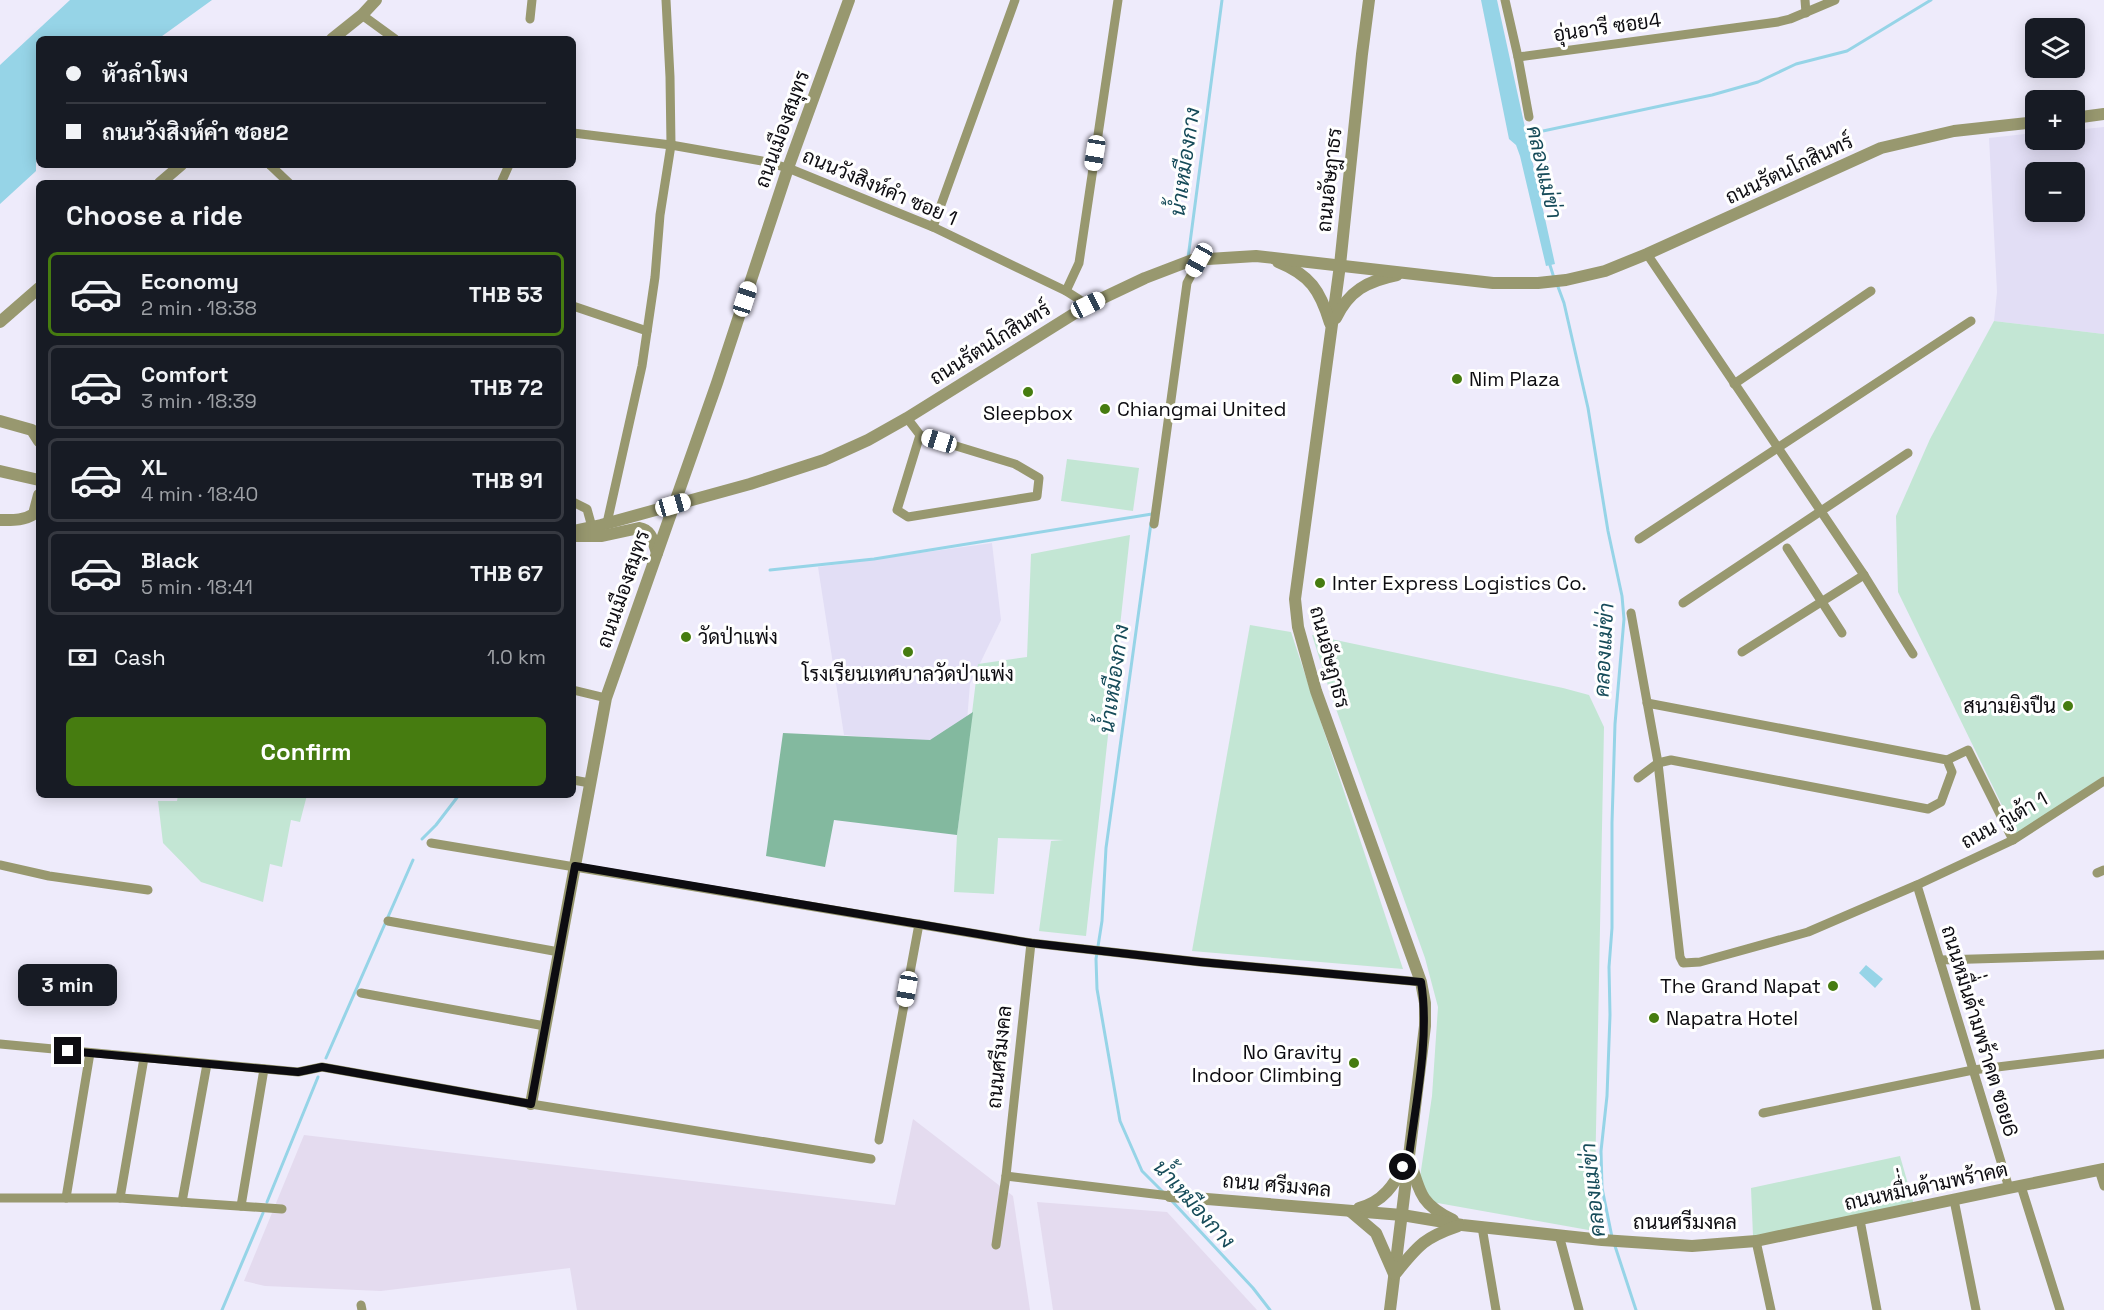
<!DOCTYPE html>
<meta charset="utf-8">
<style>
body{margin:0;font-family:"Space Grotesk",Sarabun,sans-serif;background:#242831;color:#f1f3f6;height:100vh;display:flex;flex-direction:column;font-size:22px;white-space:nowrap}
*{box-sizing:border-box;margin:0}
p{font-size:20px;color:#9ea1a6}
.icon{flex:none;width:33px;height:33px;fill:none;stroke:currentColor;stroke-width:2;stroke-linecap:round;stroke-linejoin:round}
.map{position:relative;flex:1;overflow:hidden}
.panel{position:absolute;left:36px;top:180px;width:540px;height:618px;display:flex;flex-direction:column;background:#171b24;border-radius:9px;box-shadow:0 3px 15px #0003}
.panel>*{flex:none}
.top-card{position:absolute;left:36px;top:36px;width:540px;height:132px;border-radius:9px;box-shadow:0 3px 15px #0003;display:grid;align-content:center;height:132px;padding:0 30px;background:#171b24}
.tools{position:absolute;left:2025px;top:18px;display:grid;gap:12px}
.tools a{display:grid;place-items:center;width:60px;height:60px;border-radius:9px;background:#171b24;box-shadow:0 3px 15px #0003;font-size:30px}
.end{position:absolute;width:27px;height:27px;margin:-14px;border:8px solid #0d0c11;background:#fff;box-shadow:0 0 0 3px #fff}
.from{border-radius:50%}
.bubble{position:absolute;height:42px;border-radius:9px;background:#171b24;box-shadow:0 3px 15px #0003;font-size:20px;font-weight:700;line-height:42px;text-align:center}
.car{position:absolute;width:18px;height:36px;margin:-18px -9px;border-radius:8px;box-shadow:0 0 4px 2px #0007;background:linear-gradient(#fff 24%,#345 0 40%,#fff 0 76%,#345 0 86%,#fff 0)}
.top-card b{display:flex;align-items:center;gap:21px;height:57px;font-size:22px}
.top-card b+b{border-top:2px solid #363941}
.top-card i{width:15px;height:15px;background:#f1f3f6}
ul{padding:0;list-style:none}
li{display:flex;align-items:center;gap:18px;height:84px;margin:0 12px 9px;padding:0 18px;border:3px solid #363941;border-radius:9px}
li div{flex:1}
li b{display:block;font-size:22px}
li em{font-style:normal;font-weight:700}
li.on{border-color:#467c10}
li>.icon{width:54px;height:54px;stroke-width:1.5}
h2{padding:0 30px;font-size:27px;line-height:72px}
.pay{display:flex;align-items:center;gap:15px;height:66px;padding:0 30px;font-size:22px}
.pay p{margin-inline-start:auto}
.action{display:flex;gap:12px;margin-top:auto;padding:12px 30px}
.action a{flex:1;height:69px;border-radius:9px;background:#467c10;color:#fff;font-size:24px;font-weight:700;line-height:69px;text-align:center}
.map>svg:first-child{display:block}
.commercial{fill:#e4dbef}
.built{fill:#e2def5;fill-rule:evenodd}
.green{fill:#c3e6d4}
.forest{fill:#83b99f}
.water{fill:#96d4e7}
.lines{fill:none;stroke-linecap:round;stroke-linejoin:round}
.stream{stroke:#96d4e7;stroke-width:3}
.minor{stroke:#98986f;stroke-width:9}
.tertiary{stroke:#98986f;stroke-width:12}
.route{stroke:#0d0c11;stroke-width:8}
.poi-dot{fill:#467c10;stroke:#fff;stroke-width:2}
.labels{text-anchor:middle;stroke-width:6;stroke-linejoin:round;paint-order:stroke}
.street-label{font-size:20px;fill:#0d0c11;stroke:#fff}
.poi-label{font-size:20px;fill:#0d0c11;stroke:#fff;text-anchor:start}
.water-label{font-size:21px;font-style:italic;fill:#164b59;stroke:#fff}
</style>
<div class="map">
<svg width="2104" height="1310" viewBox="0 0 2104 1310">
<rect width="100%" height="100%" fill="#eeebfb"/>
<!-- commercial -->
<g class="commercial">
<polygon points="913,1119 1013,1196 1030,1310 577,1310 570,1268 381,1291 265,1286 244,1281 304,1135 895,1205"/>
<polygon points="1037,1202 1167,1212 1257,1310 1053,1310"/>
</g>
<!-- built -->
<g class="built">
<path d="M2104,127V334L1994,321L1997,292L1989,138L2035,133L2036,140H2074L2075,130ZM2036,172H2074V212H2036Z"/>
<polygon points="992,543 1001,620 970,684 965,745 844,735 818,567"/>
</g>
<!-- green -->
<g class="green">
<polygon points="1994,321 2104,334 2104,776 2016,834 1898,592 1896,516 1930,439"/>
<polygon points="1067,459 1139,468 1133,511 1061,501"/>
<polygon points="1130,535 1086,936 1039,931 1051,841 1064,840 998,838 994,894 954,892 957,835 978,664 1027,657 1031,554"/>
<polygon points="1250,625 1291,632 1403,969 1192,951"/>
<polygon points="1312,635 1563,688 1589,695 1604,727 1594,1231 1432,1202 1419,1184 1432,1096 1438,1007 1425,958 1330,692"/>
<polygon points="178,795 307,795 300,822 291,820 282,867 270,864 263,902 201,882 163,843 158,801 177,801"/>
<polygon points="1900,1156 1914,1205 1753,1236 1751,1188"/>
</g>
<!-- forest -->
<polygon class="forest" points="973,712 957,835 834,820 825,867 766,856 783,733 930,740"/>
<!-- water -->
<g class="water">
<polygon points="70,0 212,0 158,39 39,39 39,155 36,155 36,171 0,204 0,65"/>
<polygon points="1481,0 1497,0 1555,264 1546,266 1520,156 1516,145 1509,139"/>
<polygon points="1866,965 1883,979 1875,988 1859,973"/>
</g>
<g class="lines">
<!-- stream -->
<g class="stream">
<polyline points="1524,135 1712,95 1758,82 1796,64 1847,51 1931,0"/>
<polyline points="1188,258 1222,0"/>
<polyline points="1549,262 1554,278"/>
<polyline points="1557,284 1564,303 1588,408 1608,531 1622,596 1624,619 1615,724 1612,823 1612,928 1609,967 1610,1015 1607,1096 1601,1151 1602,1188 1612,1237"/>
<polyline points="1151,523 1106,848 1102,921 1096,959 1097,989 1120,1121 1142,1171 1164,1193"/>
<polyline points="770,570 874,559 1152,514"/>
<polyline points="422,839 436,825 459,795"/>
<polyline points="326,1058 413,860"/>
<polyline points="1171,1200 1253,1288 1270,1310"/>
<polyline points="267,1202 318,1077"/>
<polyline points="1614,1243 1636,1310"/>
<polyline points="222,1310 263,1213"/>
</g>
<!-- minor -->
<g class="minor">
<polyline points="1505,0 1518,57 1529,117"/>
<polyline points="1805,0 1806,13"/>
<polyline points="362,15 395,39"/>
<polyline points="530,19 532,0"/>
<polyline points="1518,57 1778,22 1790,19 1835,0"/>
<polyline points="573,133 671,145 762,161 788,168 933,227 1066,291 1088,305"/>
<polyline points="270,165 289,183"/>
<polyline points="501,183 509,165"/>
<polyline points="933,227 1015,0"/>
<polyline points="1647,254 1864,575 1913,654"/>
<polyline points="1066,291 1079,263 1118,0"/>
<polyline points="573,306 647,331"/>
<polyline points="1734,384 1871,291"/>
<polyline points="907,418 920,435 1015,464 1039,478 1037,496 908,517 897,510 920,435"/>
<polyline points="573,502 587,509 592,527"/>
<polyline points="607,523 642,366 655,277 660,215 671,145 670,77 666,0"/>
<polyline points="1154,524 1187,283 1199,260"/>
<polyline points="1639,539 1971,321"/>
<polyline points="1787,548 1842,633"/>
<polyline points="1683,603 1908,453"/>
<polyline points="1631,613 1658,763 1680,957 1683,963 1700,962 1808,932 1917,885 2013,840 2104,781"/>
<polyline points="1742,652 1864,575"/>
<polyline points="573,690 606,698"/>
<polyline points="1947,760 1968,750 2013,840"/>
<polyline points="1638,778 1658,763 1671,760 1928,809 1941,802 1952,772 1947,760 1647,703"/>
<polyline points="573,780 590,783"/>
<polyline points="431,843 1031,943 1200,962 1421,982"/>
<polyline points="0,865 49,876 148,890"/>
<polyline points="2097,873 2104,870"/>
<polyline points="1917,885 2009,1188"/>
<polyline points="388,921 559,952"/>
<polyline points="1940,960 2104,955"/>
<polyline points="361,993 545,1026"/>
<polyline points="0,1044 298,1072 322,1067 531,1104 871,1159"/>
<polyline points="1763,1113 1973,1070 2104,1054"/>
<polyline points="879,1140 919,924"/>
<polyline points="2099,1170 2104,1186"/>
<polyline points="1006,1176 1170,1196"/>
<polyline points="2021,1186 2060,1310"/>
<polyline points="0,1198 120,1198 282,1209"/>
<polyline points="66,1198 90,1053"/>
<polyline points="120,1198 144,1058"/>
<polyline points="1954,1200 1976,1310"/>
<polyline points="182,1202 207,1064"/>
<polyline points="241,1206 264,1069"/>
<polyline points="1860,1220 1877,1310"/>
<polyline points="1482,1227 1496,1310"/>
<polyline points="1559,1235 1579,1310"/>
<polyline points="1756,1241 1771,1310"/>
<polyline points="996,1245 1006,1176 1031,943"/>
<polyline points="361,1305 362,1310"/>
</g>
<!-- tertiary -->
<g class="tertiary">
<polyline points="1369,0 1362,54 1340,265 1295,599 1298,627 1316,691 1421,982 1425,1003 1425,1026 1390,1310"/>
<polyline points="332,39 362,15 376,0"/>
<polyline points="2074,118 2104,114"/>
<polyline points="160,183 181,165"/>
<path d="M1278,262C1310,275 1320,290 1330,323"/>
<path d="M1336,318C1349,291 1367,281 1397,275"/>
<polyline points="0,322 39,288"/>
<polyline points="0,421 32,430 39,441"/>
<polyline points="0,471 39,480"/>
<path d="M0,520C12,520 23,521 34,514L39,495"/>
<polyline points="573,531 601,525 750,484 824,460 868,440 907,418 1088,305 1145,278 1192,260 1256,256 1493,283 1538,283 1566,280 1605,271 1647,254 1881,148 1954,131 2036,122"/>
<path d="M575,536H602L639,528C652,530 653,542 657,553"/>
<polyline points="531,1104 606,698 717,383 788,168 849,0"/>
<path d="M1411,1163C1420,1194 1422,1205 1453,1220"/>
<polyline points="1170,1196 1402,1215 1462,1225 1602,1240 1692,1246 1756,1241 2009,1188 2104,1169"/>
<path d="M1359,1208C1383,1202 1394,1185 1405,1164"/>
<polyline points="1350,1211 1376,1233 1394,1274"/>
<path d="M1395,1274C1418,1246 1423,1238 1458,1226"/>
</g>
</g>
<g class="lines">
<!-- route -->
<path class="route" d="M68,1051L298,1072L322,1067L531,1104L575,866L1031,943L1200,962L1421,982C1430,1035 1416,1102 1409,1156L1403,1167"/>
</g>
<!-- markers -->
<g class="poi-dot">
<circle cx="1457" cy="379" r="6"/>
<circle cx="1028" cy="392" r="6"/>
<circle cx="1105" cy="409" r="6"/>
<circle cx="1320" cy="583" r="6"/>
<circle cx="686" cy="637" r="6"/>
<circle cx="908" cy="652" r="6"/>
<circle cx="2068" cy="706" r="6"/>
<circle cx="1833" cy="986" r="6"/>
<circle cx="1654" cy="1018" r="6"/>
<circle cx="1354" cy="1063" r="6"/>
</g>
<g class="labels">
<!-- street labels -->
<g class="street-label">
<text transform="translate(1607 27) rotate(-8)" y="7">อุ่นอารี ซอย4</text>
<text transform="translate(782 129) rotate(-70)" y="7">ถนนเมืองสมุทร</text>
<text transform="translate(1789 169) rotate(-25)" y="7">ถนนรัตนโกสินทร์</text>
<text transform="translate(1329 180) rotate(-84)" y="7">ถนนอัษฎาธร</text>
<text transform="translate(880 187) rotate(23)" y="7">ถนนวังสิงห์คำ ซอย 1</text>
<text transform="translate(990 343) rotate(-32)" y="7">ถนนรัตนโกสินทร์</text>
<text transform="translate(623 589) rotate(-71)" y="7">ถนนเมืองสมุทร</text>
<text transform="translate(1330 657) rotate(75)" y="7">ถนนอัษฎาธร</text>
<text transform="translate(2004 820) rotate(-29)" y="7">ถนน กู่เต้า 1</text>
<text transform="translate(1980 1031) rotate(73)" y="7">ถนนหมื่่นด้ามพร้าคต ซอย6</text>
<text transform="translate(999 1057) rotate(-84)" y="7">ถนนศรีมงคล</text>
<text transform="translate(1277 1185) rotate(5)" y="7">ถนน ศรีมงคล</text>
<text transform="translate(1926 1186) rotate(-12)" y="7">ถนนหมื่่นด้ามพร้าคต</text>
<text x="1685" y="1229">ถนนศรีมงคล</text>
</g>
<!-- poi labels -->
<g class="poi-label">
<text x="1469" y="386">Nim Plaza</text>
<text x="1117" y="416">Chiangmai United</text>
<text x="1028" y="420" text-anchor="middle">Sleepbox</text>
<text x="1332" y="590">Inter Express Logistics Co.</text>
<text x="698" y="644">วัดป่าแพ่ง</text>
<text x="908" y="681" text-anchor="middle">โรงเรียนเทศบาลวัดป่าแพ่ง</text>
<text x="2056" y="713" text-anchor="end">สนามยิงปืน</text>
<text x="1821" y="993" text-anchor="end">The Grand Napat</text>
<text x="1666" y="1025">Napatra Hotel</text>
<text x="1342" y="1059" text-anchor="end">No Gravity<tspan x="1342" dy="23">Indoor Climbing</tspan></text>
</g>
<!-- water labels -->
<g class="water-label">
<text transform="translate(1185 162) rotate(-82)" y="7">น้ำเหมืองกาง</text>
<text transform="translate(1544 172) rotate(77)" y="7">คลองแม่ข่า</text>
<text transform="translate(1604 650) rotate(-87)" y="7">คลองแม่ข่า</text>
<text transform="translate(1114 679) rotate(-82)" y="7">น้ำเหมืองกาง</text>
<text transform="translate(1593 1190) rotate(-96)" y="7">คลองแม่ข่า</text>
<text transform="translate(1194 1204) rotate(48)" y="7">น้ำเหมืองกาง</text>
</g>
</g>
</svg>
<div class="tools">
<a><svg class="icon" aria-label="layers" viewBox="0 0 24 24"><path d="M12 4l9 5-9 5-9-5zM3 14l9 5 9-5"/></svg></a>
<a>+</a>
<a>−</a>
</div>
<i class="end from" style="left:1403px;top:1167px"></i>
<i class="end" style="left:68px;top:1051px"></i>
<div class="bubble" style="left:18px;top:964px;width:99px">3 min</div>
<i class="car" style="left:1095px;top:153px;rotate:189deg"></i>
<i class="car" style="left:1199px;top:260px;rotate:209deg"></i>
<i class="car" style="left:745px;top:299px;rotate:18deg"></i>
<i class="car" style="left:1088px;top:305px;rotate:64deg"></i>
<i class="car" style="left:939px;top:441px;rotate:287deg"></i>
<i class="car" style="left:673px;top:505px;rotate:74deg"></i>
<i class="car" style="left:907px;top:989px;rotate:190deg"></i>
<div class="top-card">
<b><i class="from"></i>หัวลำโพง</b>
<b><i></i>ถนนวังสิงห์คำ ซอย2</b>
</div>
<section class="panel">
<h2>Choose a ride</h2>
<ul>
<li class="on"><svg class="icon" aria-label="car" viewBox="0 0 24 24"><path d="M5 17H2v-5l4-1 3-4h7l3 4 3 1v5h-3M9 17h6M6 11h13"/><circle cx="7" cy="17" r="2"/><circle cx="17" cy="17" r="2"/></svg><div><b>Economy</b><p>2 min · 18:38</p></div><em>THB 53</em></li>
<li><svg class="icon" aria-label="car" viewBox="0 0 24 24"><path d="M5 17H2v-5l4-1 3-4h7l3 4 3 1v5h-3M9 17h6M6 11h13"/><circle cx="7" cy="17" r="2"/><circle cx="17" cy="17" r="2"/></svg><div><b>Comfort</b><p>3 min · 18:39</p></div><em>THB 72</em></li>
<li><svg class="icon" aria-label="car" viewBox="0 0 24 24"><path d="M5 17H2v-5l4-1 3-4h7l3 4 3 1v5h-3M9 17h6M6 11h13"/><circle cx="7" cy="17" r="2"/><circle cx="17" cy="17" r="2"/></svg><div><b>XL</b><p>4 min · 18:40</p></div><em>THB 91</em></li>
<li><svg class="icon" aria-label="car" viewBox="0 0 24 24"><path d="M5 17H2v-5l4-1 3-4h7l3 4 3 1v5h-3M9 17h6M6 11h13"/><circle cx="7" cy="17" r="2"/><circle cx="17" cy="17" r="2"/></svg><div><b>Black</b><p>5 min · 18:41</p></div><em>THB 67</em></li>
</ul>
<div class="pay"><svg class="icon" aria-label="cash" viewBox="0 0 24 24"><path d="M3 7h18v10H3z"/><circle cx="12" cy="12" r="2"/></svg>Cash<p>1.0 km</p></div>
<div class="action"><a>Confirm</a></div>
</section>
</div>
